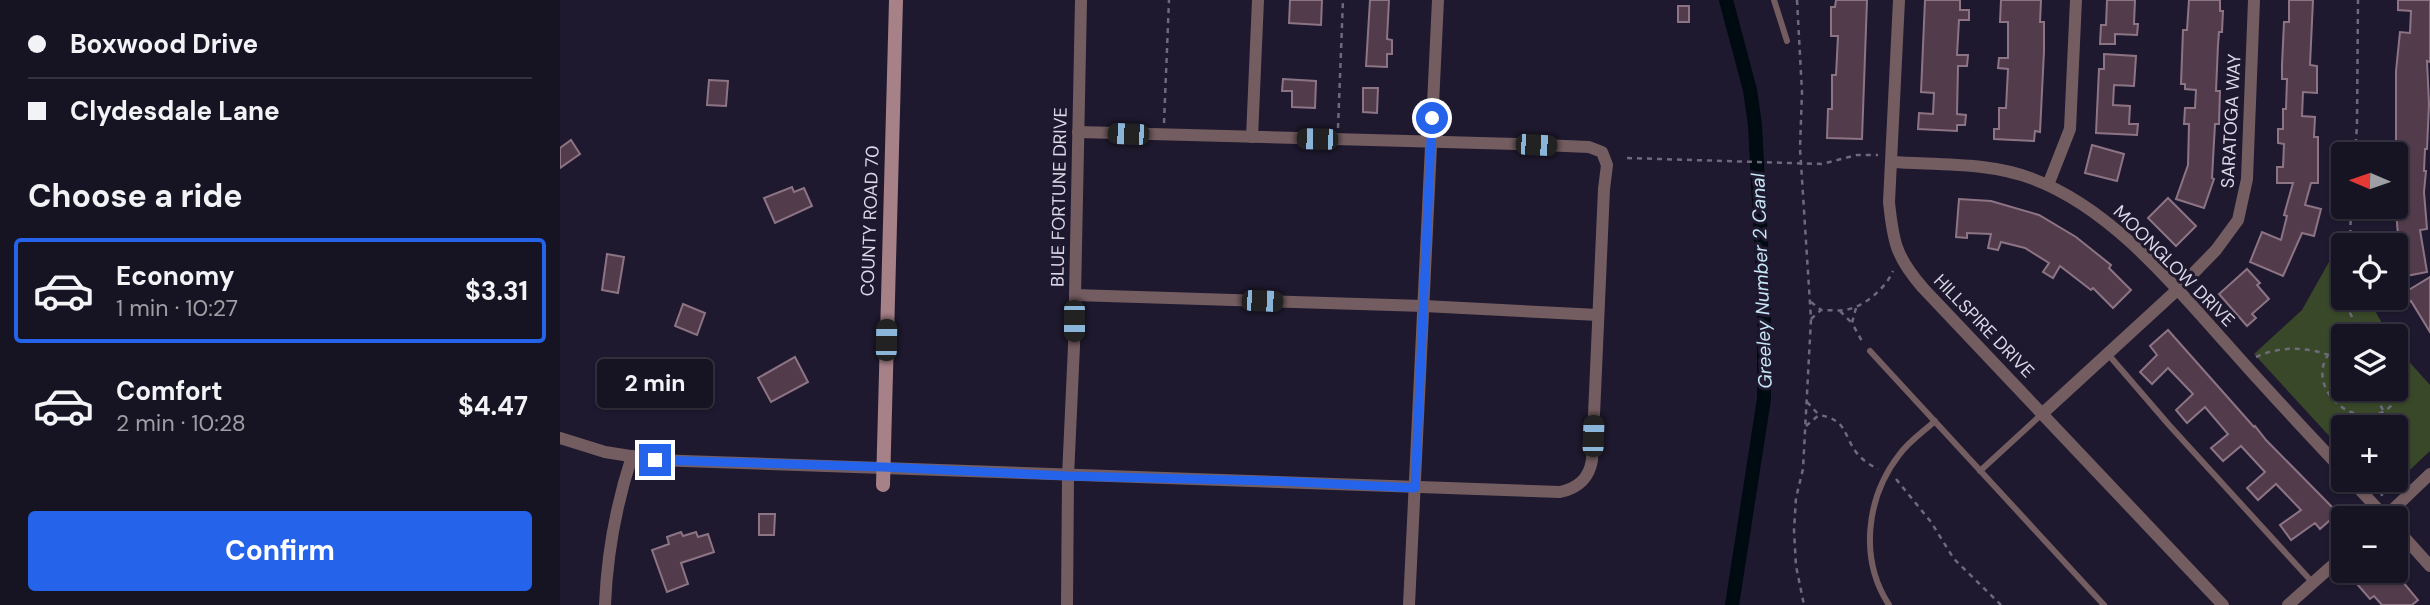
<!DOCTYPE html>
<meta charset="utf-8">
<style>
body{margin:0;font-family:"DM Sans",sans-serif;background:#23202f;color:#f1f3f6;height:100vh;display:flex;flex-direction:column;font-size:26px;white-space:nowrap}
*{box-sizing:border-box;margin:0}
p{font-size:23px;color:#9e9ea5}
.icon{flex:none;width:38px;height:38px;fill:none;stroke:currentColor;stroke-width:2;stroke-linecap:round;stroke-linejoin:round}
.map{position:relative;flex:1;overflow:hidden}
.sheet{display:flex;flex-direction:column;background:#161322;width:560px}
.sheet>*{flex:none}
.top-card{display:grid;align-content:center;height:154px;padding:0 28px;background:#161322}
.needle{width:46px;rotate:272deg}
.tools{position:absolute;left:1771px;top:142px;display:grid;gap:14px}
.tools a{display:grid;place-items:center;width:77px;height:77px;border-radius:7px;background:#161322;box-shadow:0 2px 5px #0004,0 0 0 2px #353240;font-size:35px}
.end{position:absolute;width:32px;height:32px;margin:-16px;border:9px solid #2563eb;background:#fff;box-shadow:0 0 0 4px #fff}
.from{border-radius:50%}
.bubble{position:absolute;height:49px;border-radius:7px;background:#161322;box-shadow:0 2px 5px #0004,0 0 0 2px #353240;font-size:23px;font-weight:700;line-height:49px;text-align:center}
.car{position:absolute;width:21px;height:42px;margin:-21px -10px;border-radius:9px;box-shadow:0 0 5px 2px #0007;background:linear-gradient(#222 24%,#8ab4d8 0 40%,#222 0 76%,#8ab4d8 0 86%,#222 0)}
.top-card b{display:flex;align-items:center;gap:24px;height:66px;font-size:26px}
.top-card b+b{border-top:2px solid #353240}
.top-card i{width:18px;height:18px;background:#f1f3f6}
ul{padding:0;list-style:none}
li{display:flex;align-items:center;gap:21px;height:105px;margin:0 14px 10px;padding:0 14px;border:4px solid transparent;border-radius:7px}
li div{flex:1}
li b{display:block;font-size:26px}
li em{font-style:normal;font-weight:700}
li.selected{border-color:#2563eb}
li>.icon{width:63px;height:63px;stroke-width:1.5}
h2{padding:0 28px;font-size:32px;line-height:84px}
.cta{display:flex;gap:14px;margin-top:auto;padding:14px 28px}
.cta a{flex:1;height:80px;border-radius:7px;background:#2563eb;color:#fff;font-size:28px;font-weight:700;line-height:80px;text-align:center}
main{display:flex;flex:1;min-height:0}
.map>svg:first-child{display:block}
.green{fill:#394828}
.lines{fill:none;stroke-linecap:round;stroke-linejoin:round}
.canal{stroke:#000a11;stroke-width:14}
.building{fill:#523c4b;stroke:#8d7485;stroke-width:2}
.path{stroke:#6e6a7c;stroke-width:2.5;stroke-dasharray:5 5;stroke-linecap:butt}
.lane{stroke:#745d61;stroke-width:6}
.street{stroke:#745d61;stroke-width:12}
.secondary{stroke:#a68188;stroke-width:14}
.route{stroke:#2563eb;stroke-width:9}
.labels{text-anchor:middle;stroke-width:6;stroke-linejoin:round;paint-order:stroke}
.street-label{font-size:18px;fill:#dbd8e7;stroke:#1e192e}
.water-label{font-size:19px;font-style:italic;fill:#c8e8f7;stroke:#1e192e}
</style>
<main>
<section class="sheet">
<div class="top-card">
<b><i class="from"></i>Boxwood Drive</b>
<b><i></i>Clydesdale Lane</b>
</div>
<h2>Choose a ride</h2>
<ul>
<li class="selected"><svg class="icon" aria-label="car" viewBox="0 0 24 24"><path d="M5 17H2v-5l4-1 3-4h7l3 4 3 1v5h-3M9 17h6M6 11h13"/><circle cx="7" cy="17" r="2"/><circle cx="17" cy="17" r="2"/></svg><div><b>Economy</b><p>1 min · 10:27</p></div><em>$3.31</em></li>
<li><svg class="icon" aria-label="car" viewBox="0 0 24 24"><path d="M5 17H2v-5l4-1 3-4h7l3 4 3 1v5h-3M9 17h6M6 11h13"/><circle cx="7" cy="17" r="2"/><circle cx="17" cy="17" r="2"/></svg><div><b>Comfort</b><p>2 min · 10:28</p></div><em>$4.47</em></li>
</ul>
<div class="cta"><a>Confirm</a></div>
</section>
<div class="map">
<svg width="1870" height="605" viewBox="0 0 1870 605">
<rect width="100%" height="100%" fill="#1e192e"/>
<!-- green -->
<polygon class="green" points="1774,253 1783,253 1783,298 1808,298 1829,336 1783,336 1783,388 1836,388 1836,347 1870,385 1870,451 1824,494 1810,480 1836,480 1836,427 1783,427 1783,451 1694,354 1742,310"/>
<g class="lines">
<!-- canal -->
<polyline class="canal" points="1166,0 1190,90 1195,125 1204,300 1204,399 1172,605"/>
</g>
<!-- building -->
<g class="building">
<polygon points="730,0 762,0 761,25 729,23"/>
<polygon points="810,0 829,0 827,39 832,40 832,54 827,54 827,67 806,66"/>
<polygon points="1276,0 1307,0 1302,139 1267,138 1268,109 1272,109 1272,75 1276,75 1278,36 1271,36 1271,7 1275,7"/>
<polygon points="1365,0 1400,0 1400,10 1409,10 1409,20 1399,20 1397,55 1408,55 1407,66 1398,66 1397,114 1406,115 1405,125 1397,125 1397,131 1358,129 1359,113 1373,114 1374,93 1361,92"/>
<polygon points="1441,0 1481,0 1480,22 1484,22 1484,51 1480,132 1475,131 1474,141 1434,139 1434,129 1439,129 1439,108 1446,108 1448,69 1438,68 1439,58 1448,58 1448,22 1440,22"/>
<polygon points="1547,0 1575,0 1574,24 1578,24 1577,35 1555,34 1555,44 1540,44 1541,25 1546,25"/>
<polygon points="1629,0 1660,0 1660,11 1663,11 1662,32 1659,32 1658,45 1656,91 1660,91 1659,124 1655,124 1652,178 1654,179 1644,208 1616,199 1628,165 1629,124 1624,124 1625,108 1635,108 1636,90 1625,89 1625,84 1621,84 1623,30 1627,30"/>
<polygon points="1729,0 1753,0 1750,65 1757,66 1757,93 1743,92 1742,116 1755,117 1754,137 1758,137 1758,183 1751,183 1745,205 1761,209 1754,236 1742,233 1723,276 1690,262 1702,232 1721,240 1727,216 1724,215 1733,183 1717,183 1717,167 1723,167 1724,144 1718,143 1718,129 1723,129 1723,109 1726,109 1727,79 1722,79 1722,65 1724,22 1729,22"/>
<polygon points="1838,0 1870,0 1870,62 1867,61 1869,104 1867,149 1865,149 1864,171 1866,171 1864,192 1867,229 1860,230 1867,272 1836,278 1836,250 1839,249 1836,210 1836,71 1840,32 1850,33 1851,11 1838,10"/>
<rect x="1118" y="6" width="11" height="16"/>
<polygon points="1544,54 1576,56 1574,86 1554,85 1553,105 1570,106 1569,124 1578,124 1577,135 1536,133 1539,69 1544,69"/>
<polygon points="723,79 756,81 755,108 732,107 732,91 722,91"/>
<polygon points="149,80 168,81 166,106 147,105"/>
<polygon points="803,88 818,88 817,113 803,112"/>
<polygon points="11,140 20,154 0,168 0,148"/>
<polygon points="1532,145 1564,154 1557,181 1525,173"/>
<polygon points="232,187 234,192 244,188 252,206 215,223 204,198"/>
<polygon points="1608,198 1636,226 1616,246 1588,218"/>
<polygon points="1399,199 1431,201 1479,215 1516,237 1551,265 1549,268 1571,290 1553,308 1533,288 1531,290 1500,266 1493,278 1483,272 1489,263 1465,248 1441,242 1438,250 1428,248 1431,234 1407,233 1407,238 1396,237"/>
<polygon points="47,254 64,257 58,293 42,290"/>
<polygon points="1687,269 1700,283 1697,285 1709,299 1692,314 1696,318 1687,326 1659,294"/>
<polygon points="1870,277 1870,276 1870,332 1851,301 1843,306 1837,297"/>
<polygon points="123,304 145,313 137,335 115,326"/>
<polygon points="1608,330 1694,427 1695,426 1706,440 1778,513 1760,529 1755,523 1731,540 1720,525 1741,510 1716,484 1698,500 1687,488 1705,472 1681,446 1663,461 1651,448 1668,434 1645,407 1627,423 1616,410 1633,394 1608,368 1592,384 1580,372 1597,355 1590,346"/>
<polygon points="235,357 248,382 211,402 198,378"/>
<polygon points="199,514 215,514 214,535 199,535"/>
<polygon points="121,532 123,536 136,532 138,537 148,534 154,552 121,563 128,584 107,592 92,550 109,544 107,537"/>
<polygon points="1812,570 1833,570 1858,600 1852,605 1822,605 1814,596 1810,599 1797,584"/>
</g>
<g class="lines">
<!-- path -->
<g class="path">
<polyline points="1237,0 1242,92 1240,148 1251,319 1243,469 1236,498 1234,530 1236,566 1244,605"/>
<polyline points="604,123 609,0"/>
<polyline points="778,128 783,0"/>
<polyline points="1795,154 1797,125 1798,0"/>
<polyline points="1067,158 1262,164 1297,155 1318,155"/>
<polyline points="1790,245 1791,206"/>
<polyline points="1783,294 1784,301 1793,319 1794,335"/>
<polyline points="1251,302 1261,310"/>
<polyline points="1296,308 1292,323 1303,343"/>
<polyline points="1280,311 1292,323"/>
<path d="M1251,319L1261,310C1269,310 1277,311 1285,310C1304,307 1326,288 1333,271"/>
<polyline points="1792,336 1813,336"/>
<path d="M1783,340C1720,384 1819,456 1842,387C1846,375 1843,361 1836,351"/>
<path d="M1696,357C1723,344 1758,347 1783,362"/>
<polyline points="1811,388 1823,410 1828,427"/>
<polyline points="1822,388 1840,389"/>
<polyline points="1247,402 1259,415"/>
<path d="M1246,426L1259,415C1287,420 1283,434 1296,452C1302,460 1310,465 1318,469"/>
<polyline points="1336,479 1371,522 1394,559 1441,605"/>
<polyline points="1822,496 1821,489 1824,480"/>
</g>
<!-- lane -->
<g class="lane">
<polyline points="1214,0 1227,41"/>
<polyline points="1310,351 1544,605"/>
<polyline points="1547,353 1609,425 1753,583"/>
<polyline points="1420,471 1482,414"/>
<path d="M1329,605C1299,559 1306,498 1339,455C1348,442 1363,432 1375,421"/>
</g>
<!-- street -->
<g class="street">
<path d="M1339,0L1329,202C1333,242 1336,257 1363,288L1663,605"/>
<polyline points="692,137 698,0"/>
<path d="M1332,162C1379,165 1429,162 1473,179C1553,209 1616,288 1672,350C1708,391 1746,431 1783,471"/>
<polyline points="1488,185 1510,129 1516,0"/>
<polyline points="515,295 864,306 1038,315"/>
<polyline points="1483,413 1617,290 1656,250 1678,220 1687,179 1694,0"/>
<path d="M0,438L45,452L95,460L1000,492C1018,488 1029,479 1032,460L1044,189L1047,165L1042,152L1029,147L957,144L518,132"/>
<polyline points="1791,480 1826,518"/>
<polyline points="1824,518 1870,474"/>
<polyline points="1836,528 1870,566"/>
<path d="M45,605C47,554 56,505 72,456"/>
<polyline points="507,605 508,476 514,346 521,0"/>
<polyline points="849,605 878,0"/>
<polyline points="1728,605 1783,556"/>
</g>
<!-- secondary -->
<polyline class="secondary" points="323,485 336,0"/>
</g>
<g class="lines">
<!-- route -->
<polyline class="route" points="95,460 323,467 508,476 717,481 855,488 872,118"/>
</g>
<g class="labels">
<!-- street labels -->
<g class="street-label">
<text transform="translate(1671 121) rotate(-87)" y="6">SARATOGA WAY</text>
<text transform="translate(499 197) rotate(-89)" y="6">BLUE FORTUNE DRIVE</text>
<text transform="translate(310 221) rotate(-88)" y="6">COUNTY ROAD 70</text>
<text transform="translate(1614 266) rotate(45)" y="6">MOONGLOW DRIVE</text>
<text transform="translate(1424 326) rotate(46)" y="6">HILLSPIRE DRIVE</text>
</g>
<!-- water labels -->
<g class="water-label">
<text transform="translate(1201 281) rotate(-92)" y="7">Greeley Number 2 Canal</text>
</g>
</g>
</svg>
<div class="tools">
<a><svg class="needle" viewBox="-14 -14 28 28"><path d="M0-13l5 13h-10z" fill="#e53935"/><path d="M0 13l5-13h-10z" fill="#9e9ea5"/></svg></a>
<a><svg class="icon" aria-label="locate" viewBox="0 0 24 24"><circle cx="12" cy="12" r="6"/><path d="M12 2v4M12 18v4M2 12h4M18 12h4"/></svg></a>
<a><svg class="icon" aria-label="layers" viewBox="0 0 24 24"><path d="M12 4l9 5-9 5-9-5zM3 14l9 5 9-5"/></svg></a>
<a>+</a>
<a>−</a>
</div>
<i class="end from" style="left:872px;top:118px"></i>
<i class="end" style="left:95px;top:460px"></i>
<div class="bubble" style="left:37px;top:359px;width:116px">2 min</div>
<i class="car" style="left:568px;top:134px;rotate:272deg"></i>
<i class="car" style="left:757px;top:139px;rotate:271deg"></i>
<i class="car" style="left:976px;top:145px;rotate:93deg"></i>
<i class="car" style="left:702px;top:301px;rotate:92deg"></i>
<i class="car" style="left:514px;top:321px;rotate:180deg"></i>
<i class="car" style="left:326px;top:340px;rotate:1deg"></i>
<i class="car" style="left:1033px;top:436px;rotate:2deg"></i>
</div>
</main>
